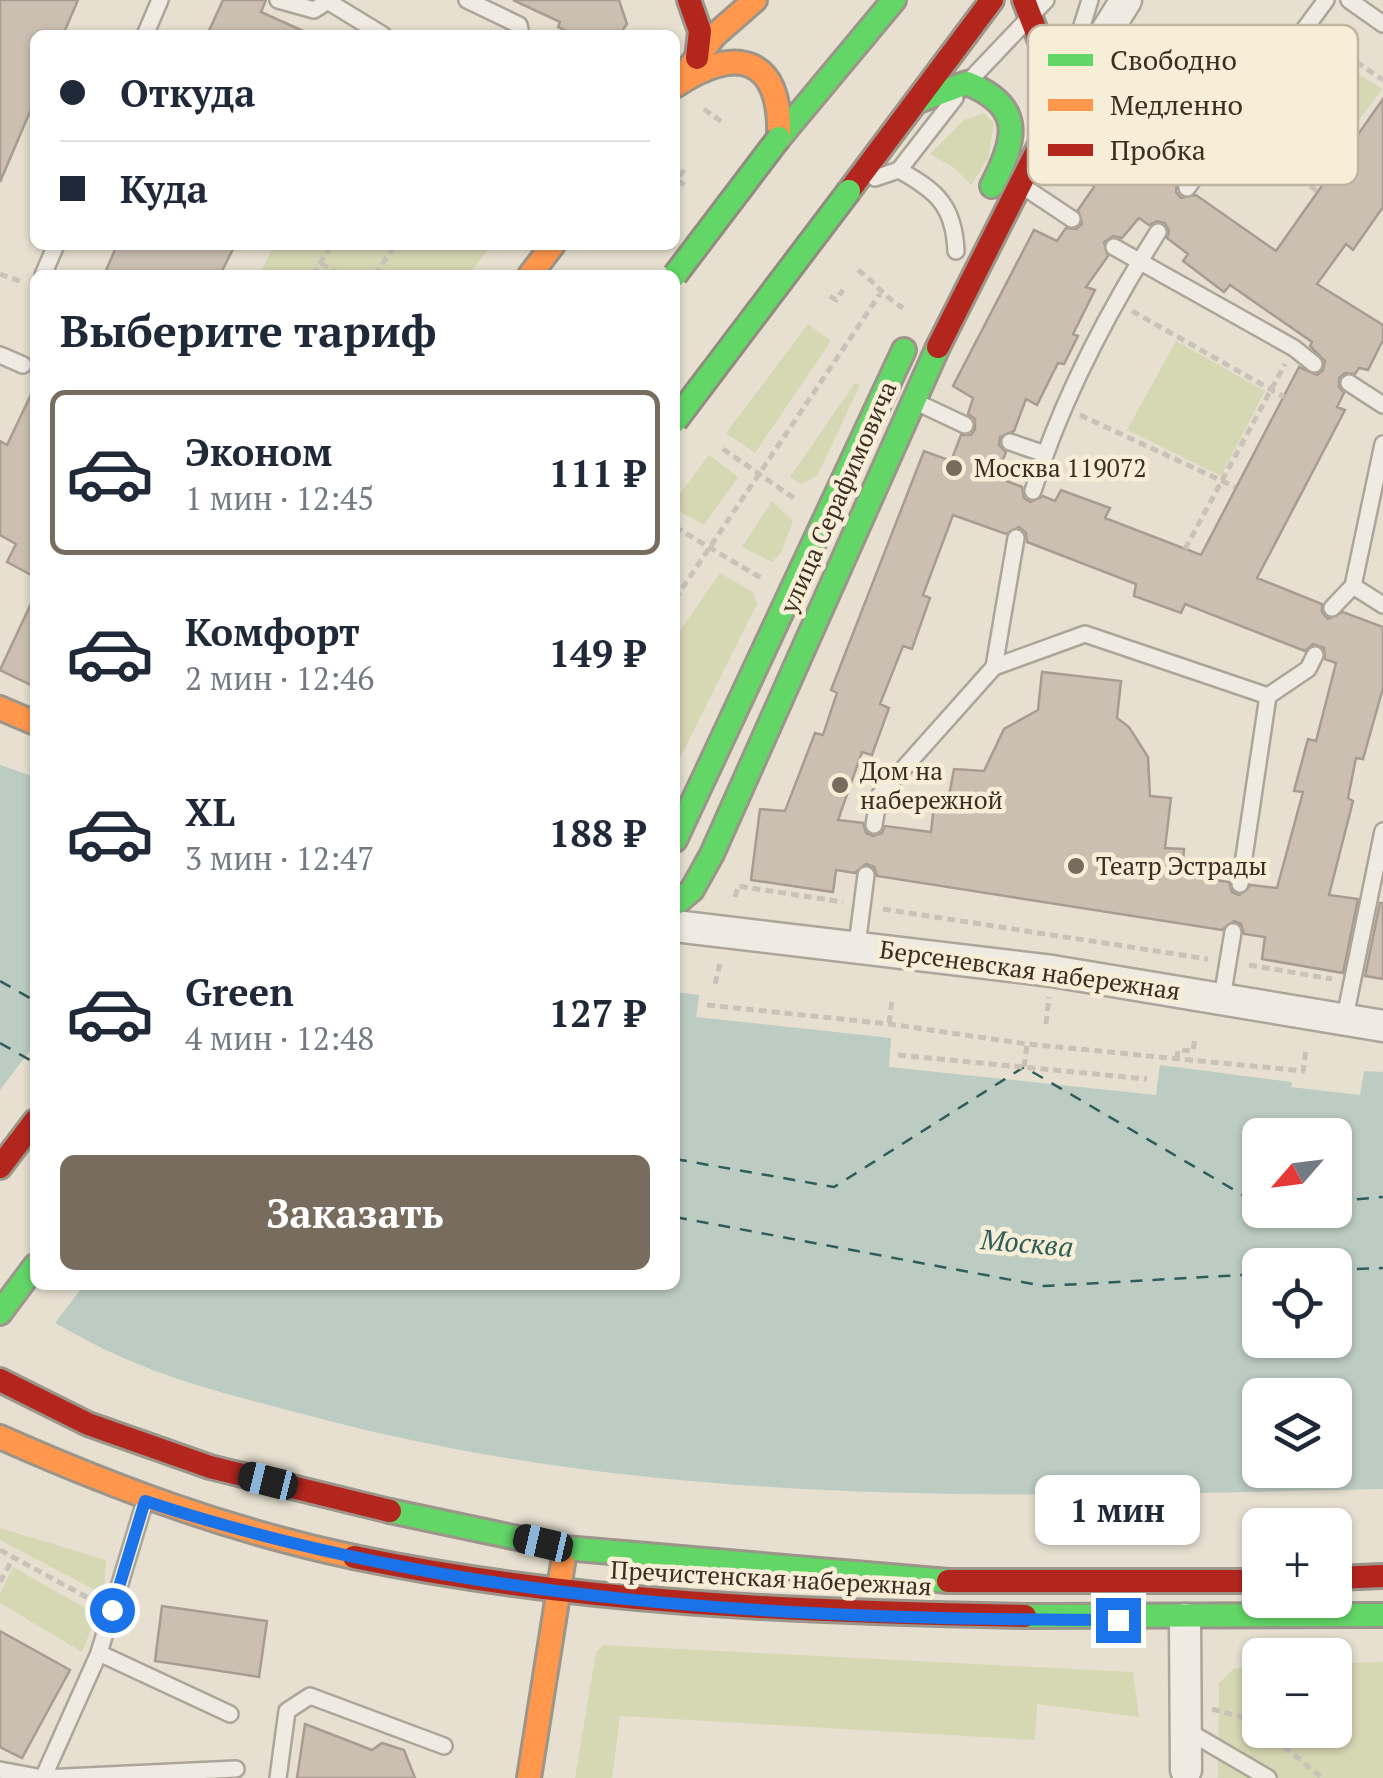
<!DOCTYPE html>
<html lang="ru">
<meta charset="utf-8">
<style>
body{margin:0;font-family:"PT Serif",serif;background:#f2f2f3;color:#1f2937;height:100vh;display:flex;flex-direction:column;font-size:38px;white-space:nowrap}
*{box-sizing:border-box;margin:0}
p{font-size:32px;color:#747a83}
.icon{flex:none;width:55px;height:55px;fill:none;stroke:currentColor;stroke-width:2;stroke-linecap:round;stroke-linejoin:round}
.map{position:relative;flex:1;overflow:hidden}
.drawer{position:absolute;left:30px;top:270px;width:650px;height:1020px;display:flex;flex-direction:column;background:#fff;border-radius:15px;box-shadow:0 2px 8px #0004}
.drawer>*{flex:none}
.hud{position:absolute;left:30px;top:30px;width:650px;height:220px;border-radius:15px;box-shadow:0 2px 8px #0004;display:grid;align-content:center;height:220px;padding:0 30px;background:#fff}
.needle{width:65px;rotate:242deg}
.buttons{position:absolute;left:1242px;top:1118px;display:grid;gap:20px}
.buttons a{display:grid;place-items:center;width:110px;height:110px;border-radius:15px;background:#fff;box-shadow:0 2px 8px #0004;font-size:50px}
.end{position:absolute;width:45px;height:45px;margin:-22px;border:12px solid #1a73e8;background:#fff;box-shadow:0 0 0 5px #fff}
.from{border-radius:50%}
.bubble{position:absolute;height:70px;border-radius:15px;background:#fff;box-shadow:0 2px 8px #0004;font-size:32px;font-weight:600;line-height:70px;text-align:center}
.car{position:absolute;width:30px;height:60px;margin:-30px -15px;border-radius:12px;box-shadow:0 0 8px 2px #0007;background:linear-gradient(#222 24%,#8ab4d8 0 40%,#222 0 76%,#8ab4d8 0 86%,#222 0)}
.hud b{display:flex;align-items:center;gap:35px;height:95px;font-size:38px}
.hud b+b{border-top:2px solid #e0e1e3}
.hud i{width:25px;height:25px;background:#1f2937}
ul{padding:0;list-style:none}
li{display:flex;align-items:center;gap:30px;height:165px;margin:0 20px 15px;padding:0 10px;border:5px solid transparent;border-radius:15px}
li div{flex:1}
li b{display:block;font-size:38px}
li em{font-style:normal;font-weight:600}
li.current{border-color:#786c5e}
li>.icon{width:90px;height:90px;stroke-width:1.5}
h2{padding:0 30px;font-size:45px;line-height:120px}
.action{display:flex;gap:20px;margin-top:auto;padding:20px 30px}
.action a{flex:1;height:115px;border-radius:15px;background:#786c5e;color:#fff;font-size:40px;font-weight:600;line-height:115px;text-align:center}
.map>svg:first-child{display:block}
.green{fill:#d6d7b3}
.water{fill:#bcccc2;fill-rule:evenodd}
.pier{fill:#e7e0d1}
.lines{fill:none;stroke-linecap:round;stroke-linejoin:round}
.ferry{stroke:#2f5d5a;stroke-width:2.5;stroke-dasharray:12 10;stroke-linecap:butt}
.building{fill:#cbbfb2;stroke:#a89c90;stroke-width:2.5;fill-rule:evenodd}
.lane-casing{stroke:#ada599;stroke-width:20}
.street-casing{stroke:#ada599;stroke-width:35}
.fast-casing{stroke:#9c958a;stroke-width:28}
.slow-casing{stroke:#9c958a;stroke-width:28}
.jam-casing{stroke:#9c958a;stroke-width:28}
.path{stroke:#c8c2b9;stroke-width:5;stroke-dasharray:8 5;stroke-linecap:butt}
.lane{stroke:#efebe3;stroke-width:15}
.street{stroke:#efebe3;stroke-width:30}
.fast{stroke:#63d668;stroke-width:22}
.slow{stroke:#ff974d;stroke-width:22}
.jam{stroke:#b3261e;stroke-width:22}
.fast-bridge-casing{stroke:#928b80;stroke-width:28;stroke-linecap:butt}
.fast-bridge{stroke:#63d668;stroke-width:22}
.route{stroke:#1a73e8;stroke-width:12}
.poi-dot{fill:#786c5e;stroke:#f7eed8;stroke-width:4}
.labels{text-anchor:middle;stroke-width:9;stroke-linejoin:round;paint-order:stroke}
.poi-label{font-size:25px;fill:#3d2e20;stroke:#f7eed8;text-anchor:start}
.street-label{font-size:25px;fill:#3d2e20;stroke:#f7eed8}
.water-label{font-size:28px;font-style:italic;fill:#2f5d5a;stroke:#f7eed8}
.key{fill:#f7eed8;stroke:#bfb4a1;stroke-width:2.5}
.key-label{font-size:28px;fill:#3d2e20}
</style>
<div class="map">
<svg width="1383" height="1778" viewBox="0 0 1383 1778">
<rect width="100%" height="100%" fill="#e7e0d1"/>
<!-- green -->
<g class="green">
<polygon points="1333,57 1382,89 1314,181 1267,146"/>
<polygon points="984,113 994,124 988,158 971,185 953,167 930,154 964,120"/>
<polygon points="274,245 491,245 469,275 259,275"/>
<polygon points="808,324 831,341 755,453 726,433"/>
<polygon points="1176,341 1265,391 1221,476 1127,430"/>
<polygon points="855,383 860,385 817,476 801,484 790,477"/>
<polygon points="709,455 738,477 704,525 675,509 675,500"/>
<polygon points="772,501 793,521 781,553 772,562 742,547"/>
<polygon points="720,573 754,593 757,604 675,768 675,638"/>
<polygon points="0,1528 106,1560 104,1595 0,1540"/>
<polygon points="13,1567 97,1615 82,1652 0,1603 0,1594"/>
<polygon points="603,1645 1133,1672 1139,1717 1037,1704 1035,1740 620,1716 612,1778 575,1778 596,1652"/>
<polygon points="1383,1662 1383,1778 1218,1778 1219,1683 1233,1669 1260,1664 1260,1730 1335,1730 1335,1663"/>
</g>
<!-- water -->
<path class="water" d="M0,765L35,777V1285H675V992L699,995L696,1017L891,1038L889,1067L1156,1095L1160,1065L1292,1082L1291,1087L1360,1095L1364,1071L1383,1072V1489C1027,1497 669,1510 322,1419C254,1401 183,1385 119,1356C78,1338 39,1313 0,1290ZM1260,1135H1335V1210H1260ZM1260,1265H1335V1340H1260ZM1260,1395H1335V1470H1260Z"/>
<!-- pier -->
<polygon class="pier" points="35,1044 35,1285 84,1285 52,1327 0,1296 0,1090"/>
<g class="lines">
<!-- ferry -->
<g class="ferry">
<polyline points="0,981 35,1001"/>
<polyline points="0,1043 35,1063"/>
<polyline points="675,1159 834,1187 1024,1067 1260,1205"/>
<polyline points="1335,1201 1383,1197"/>
<polyline points="675,1217 1044,1286 1260,1274"/>
<polyline points="1335,1270 1383,1268"/>
</g>
</g>
<!-- building -->
<g class="building">
<polygon points="0,0 78,0 63,35 35,35 35,100 0,182"/>
<polygon points="223,0 266,0 261,12 312,35 207,35"/>
<polygon points="513,0 619,0 627,24 619,35 574,35 558,27 560,22"/>
<path d="M1141,71L1187,100L1147,161L1177,182L1176,192L1181,198L1196,195L1276,251L1383,99V207L1353,250L1346,244L1317,284L1383,325V340L1368,370L1359,368L1355,374L1345,373L1339,378V387L1344,393L1337,407L1345,410L1257,578L1322,604V612L1328,619L1343,612L1383,627V688L1363,759L1356,758L1348,798L1353,801L1329,895L1358,899L1343,973L1262,959L1265,937L1244,934L1241,924L1234,921L1222,930L877,876L874,867L866,864L855,873L836,870L833,892L751,880L760,809L785,811L815,733L823,735L837,693L831,690L924,451L951,461L961,435H971L975,429V419L968,414L973,398L953,386L1034,230L1057,241L1066,228L1076,229L1082,224L1078,210L1094,187L1073,170ZM1139,218L1149,225L1157,221L1165,223L1169,231L1167,238L1188,254L1183,261L1224,292L1230,285L1312,342L1310,346L1325,361L1323,370L1317,375L1299,367L1201,555L1105,518L1110,508L1061,490L1055,501L1043,496L1030,502L1024,498L1022,487L996,477L1006,452L999,445L1000,437L1014,431L1026,399L1037,405L1058,363L1064,364L1078,336L1073,334L1095,290L1086,287L1108,256L1104,242L1113,236L1122,238ZM953,515L1006,534L1019,527L1026,533L1027,542L1136,584L1134,596L1181,613L1185,604L1305,651L1313,644L1324,648L1325,659L1336,663L1316,741L1308,739L1294,791L1303,792L1277,888L1251,885L1239,895L1232,892L1229,882L1182,875L1184,849L1165,848L1171,798L1150,796L1148,757L1129,727L1117,718L1121,681L1042,672L1038,710L1004,729L984,771L954,769L950,791L934,805L931,832L885,826L882,833L873,836L866,833L863,823L838,820L862,752L872,755L889,708L880,704L903,646L912,649L930,598L923,595Z"/>
<polygon points="117,245 235,245 220,275 104,275"/>
<polygon points="35,386 35,577 7,562 16,544 0,535 0,441 7,445"/>
<polygon points="35,595 35,687 0,670"/>
<polygon points="1380,903 1383,903 1383,979 1365,976"/>
<polygon points="162,1606 267,1621 259,1677 155,1661"/>
<polygon points="0,1631 70,1670 22,1758 0,1747"/>
<polygon points="305,1724 372,1750 382,1743 404,1750 415,1778 297,1778"/>
</g>
<g class="lines">
<!-- lane casing -->
<g class="lane-casing">
<g id="lane">
<polyline points="278,0 314,10 330,0"/>
<polyline points="467,0 519,25 521,35"/>
<polyline points="1349,0 1383,24"/>
<polyline points="329,2 383,35"/>
<polyline points="145,35 160,0"/>
<polyline points="970,80 1046,0"/>
<polyline points="1065,80 1090,0"/>
<path d="M899,170C937,191 954,206 956,251"/>
<polyline points="875,178 899,170 955,98"/>
<polyline points="1021,185 1072,219"/>
<polyline points="1187,188 1326,0"/>
<polyline points="1114,247 1294,348 1314,364"/>
<polyline points="43,275 56,245"/>
<polyline points="0,355 23,365"/>
<polyline points="1349,383 1383,405"/>
<polyline points="914,401 965,425"/>
<polyline points="1010,442 1045,454"/>
<path d="M1033,491C1061,400 1107,313 1158,232"/>
<polyline points="1353,586 1383,605"/>
<polyline points="1332,608 1353,586 1383,444"/>
<polyline points="994,667 1085,634 1268,696 1308,669 1315,655"/>
<polyline points="874,825 879,796 994,667 1016,538"/>
<polyline points="1240,884 1268,696"/>
<polyline points="857,945 866,875"/>
<polyline points="1222,998 1233,932"/>
<polyline points="1344,1022 1383,831"/>
<polyline points="99,1653 230,1714"/>
<polyline points="1186,1730 1268,1778"/>
<polyline points="0,1770 43,1778 99,1653 145,1501"/>
<polyline points="43,1778 236,1769"/>
<polyline points="278,1778 287,1711 310,1696 444,1746"/>
</g>
</g>
<!-- street casing -->
<g class="street-casing">
<g id="street">
<polyline points="1056,113 1126,0"/>
<polyline points="675,926 1052,971 1383,1026"/>
<polyline points="1185,1619 1186,1770"/>
</g>
</g>
<!-- fast casing -->
<g class="fast-casing">
<g id="fast">
<path d="M918,101L967,83C1024,106 1017,138 992,186"/>
<polyline points="779,138 894,0"/>
<polyline points="675,840 904,350"/>
<polyline points="675,904 692,890 712,854 938,347"/>
<polyline points="0,1313 35,1266"/>
<polyline points="390,1511 565,1548 948,1581"/>
<polyline points="1025,1616 1383,1615"/>
</g>
</g>
<!-- slow casing -->
<g class="slow-casing">
<g id="slow">
<polyline points="683,75 715,35 755,0"/>
<path d="M675,86C737,44 782,57 779,138"/>
<polyline points="530,275 553,245"/>
<polyline points="0,708 35,723"/>
<path d="M0,1437C115,1488 231,1531 354,1557"/>
<polyline points="529,1778 563,1563"/>
</g>
</g>
<!-- jam casing -->
<g class="jam-casing">
<g id="jam">
<polyline points="689,0 700,31 697,58"/>
<polyline points="849,191 992,0"/>
<polyline points="938,347 1056,113 1050,67 1024,0"/>
<polyline points="0,1167 35,1121"/>
<polyline points="0,1380 88,1424 210,1467 390,1511"/>
<path d="M354,1557C575,1603 801,1612 1025,1616"/>
<polyline points="1335,1578 1383,1576"/>
<polyline points="948,1581 1260,1581"/>
</g>
</g>
<!-- path -->
<g class="path">
<polyline points="1324,40 1383,80"/>
<polyline points="704,109 722,122"/>
<polyline points="1248,139 1318,192"/>
<polyline points="684,170 677,180 686,186"/>
<polyline points="321,263 340,275"/>
<path d="M858,270C877,284 882,295 903,308"/>
<polyline points="0,274 22,282"/>
<polyline points="313,275 331,245"/>
<polyline points="375,275 395,245"/>
<polyline points="830,296 836,300 843,290"/>
<polyline points="1132,311 1284,397"/>
<polyline points="1080,415 1235,487"/>
<polyline points="723,449 798,501"/>
<polyline points="675,527 761,578"/>
<polyline points="1185,549 1285,364"/>
<polyline points="675,599 880,294"/>
<polyline points="735,897 738,886 843,902"/>
<polyline points="883,909 1208,959"/>
<polyline points="1249,965 1332,979"/>
<polyline points="715,984 720,964"/>
<polyline points="707,1005 889,1024 1027,1044 1303,1071 1306,1049"/>
<polyline points="889,1023 892,1001"/>
<polyline points="1046,1024 1049,997"/>
<polyline points="898,1055 1147,1079"/>
<polyline points="1177,1059 1178,1050 1193,1051 1195,1038"/>
<polyline points="1024,1067 1027,1044"/>
<polyline points="0,1550 92,1600"/>
<polyline points="0,1582 13,1558"/>
<polyline points="1212,1709 1248,1719 1260,1727"/>
<polyline points="1264,1730 1322,1778"/>
</g>
<!-- lane -->
<use href="#lane" class="lane"/>
<!-- street -->
<use href="#street" class="street"/>
<!-- fast -->
<use href="#fast" class="fast"/>
<!-- slow -->
<use href="#slow" class="slow"/>
<!-- jam -->
<use href="#jam" class="jam"/>
<!-- fast-bridge casing -->
<g class="fast-bridge-casing">
<g id="fast-bridge">
<polyline points="675,275 779,138"/>
<polyline points="675,421 849,191"/>
</g>
</g>
<!-- fast-bridge -->
<use href="#fast-bridge" class="fast-bridge"/>
</g>
<g class="lines">
<!-- route -->
<path class="route" d="M112,1610L145,1501C458,1604 792,1620 1118,1620"/>
</g>
<!-- markers -->
<g class="poi-dot">
<circle cx="954" cy="468" r="10"/>
<circle cx="840" cy="785" r="10"/>
<circle cx="1076" cy="866" r="10"/>
</g>
<g class="labels">
<!-- poi labels -->
<g class="poi-label">
<text x="974" y="477">Москва 119072</text>
<text x="860" y="780">Дом на<tspan x="860" dy="29">набережной</tspan></text>
<text x="1096" y="875">Театр Эстрады</text>
</g>
<!-- street labels -->
<g class="street-label">
<text transform="translate(838 497) rotate(-66)" y="9">улица Серафимовича</text>
<text transform="translate(1030 970) rotate(8)" y="9">Берсеневская набережная</text>
<text transform="translate(771 1578) rotate(3)" y="9">Пречистенская набережная</text>
</g>
<!-- water labels -->
<g class="water-label">
<text transform="translate(1027 1243) rotate(5)" y="10">Москва</text>
</g>
</g>
<!-- legend -->
<rect x="1028" y="25" width="330" height="160" rx="15" class="key"/>
<rect x="1048" y="54" width="45" height="12" fill="#63d668"/>
<rect x="1048" y="99" width="45" height="12" fill="#ff974d"/>
<rect x="1048" y="144" width="45" height="12" fill="#b3261e"/>
<g class="key-label">
<text x="1110" y="70">Свободно</text>
<text x="1110" y="115">Медленно</text>
<text x="1110" y="160">Пробка</text>
</g>
</svg>
<div class="buttons">
<a><svg class="needle" viewBox="-14 -14 28 28"><path d="M0-13l5 13h-10z" fill="#e53935"/><path d="M0 13l5-13h-10z" fill="#747a83"/></svg></a>
<a><svg class="icon" aria-label="locate" viewBox="0 0 24 24"><circle cx="12" cy="12" r="6"/><path d="M12 2v4M12 18v4M2 12h4M18 12h4"/></svg></a>
<a><svg class="icon" aria-label="layers" viewBox="0 0 24 24"><path d="M12 4l9 5-9 5-9-5zM3 14l9 5 9-5"/></svg></a>
<a>+</a>
<a>−</a>
</div>
<i class="end from" style="left:112px;top:1610px"></i>
<i class="end" style="left:1118px;top:1620px"></i>
<div class="bubble" style="left:1035px;top:1475px;width:165px">1 мин</div>
<i class="car" style="left:268px;top:1481px;rotate:284deg"></i>
<i class="car" style="left:543px;top:1543px;rotate:283deg"></i>
<div class="hud">
<b><i class="from"></i>Откуда</b>
<b><i></i>Куда</b>
</div>
<section class="drawer">
<h2>Выберите тариф</h2>
<ul>
<li class="current"><svg class="icon" aria-label="car" viewBox="0 0 24 24"><path d="M5 17H2v-5l4-1 3-4h7l3 4 3 1v5h-3M9 17h6M6 11h13"/><circle cx="7" cy="17" r="2"/><circle cx="17" cy="17" r="2"/></svg><div><b>Эконом</b><p>1 мин · 12:45</p></div><em>111 ₽</em></li>
<li><svg class="icon" aria-label="car" viewBox="0 0 24 24"><path d="M5 17H2v-5l4-1 3-4h7l3 4 3 1v5h-3M9 17h6M6 11h13"/><circle cx="7" cy="17" r="2"/><circle cx="17" cy="17" r="2"/></svg><div><b>Комфорт</b><p>2 мин · 12:46</p></div><em>149 ₽</em></li>
<li><svg class="icon" aria-label="car" viewBox="0 0 24 24"><path d="M5 17H2v-5l4-1 3-4h7l3 4 3 1v5h-3M9 17h6M6 11h13"/><circle cx="7" cy="17" r="2"/><circle cx="17" cy="17" r="2"/></svg><div><b>XL</b><p>3 мин · 12:47</p></div><em>188 ₽</em></li>
<li><svg class="icon" aria-label="car" viewBox="0 0 24 24"><path d="M5 17H2v-5l4-1 3-4h7l3 4 3 1v5h-3M9 17h6M6 11h13"/><circle cx="7" cy="17" r="2"/><circle cx="17" cy="17" r="2"/></svg><div><b>Green</b><p>4 мин · 12:48</p></div><em>127 ₽</em></li>
</ul>
<div class="action"><a>Заказать</a></div>
</section>
</div>
